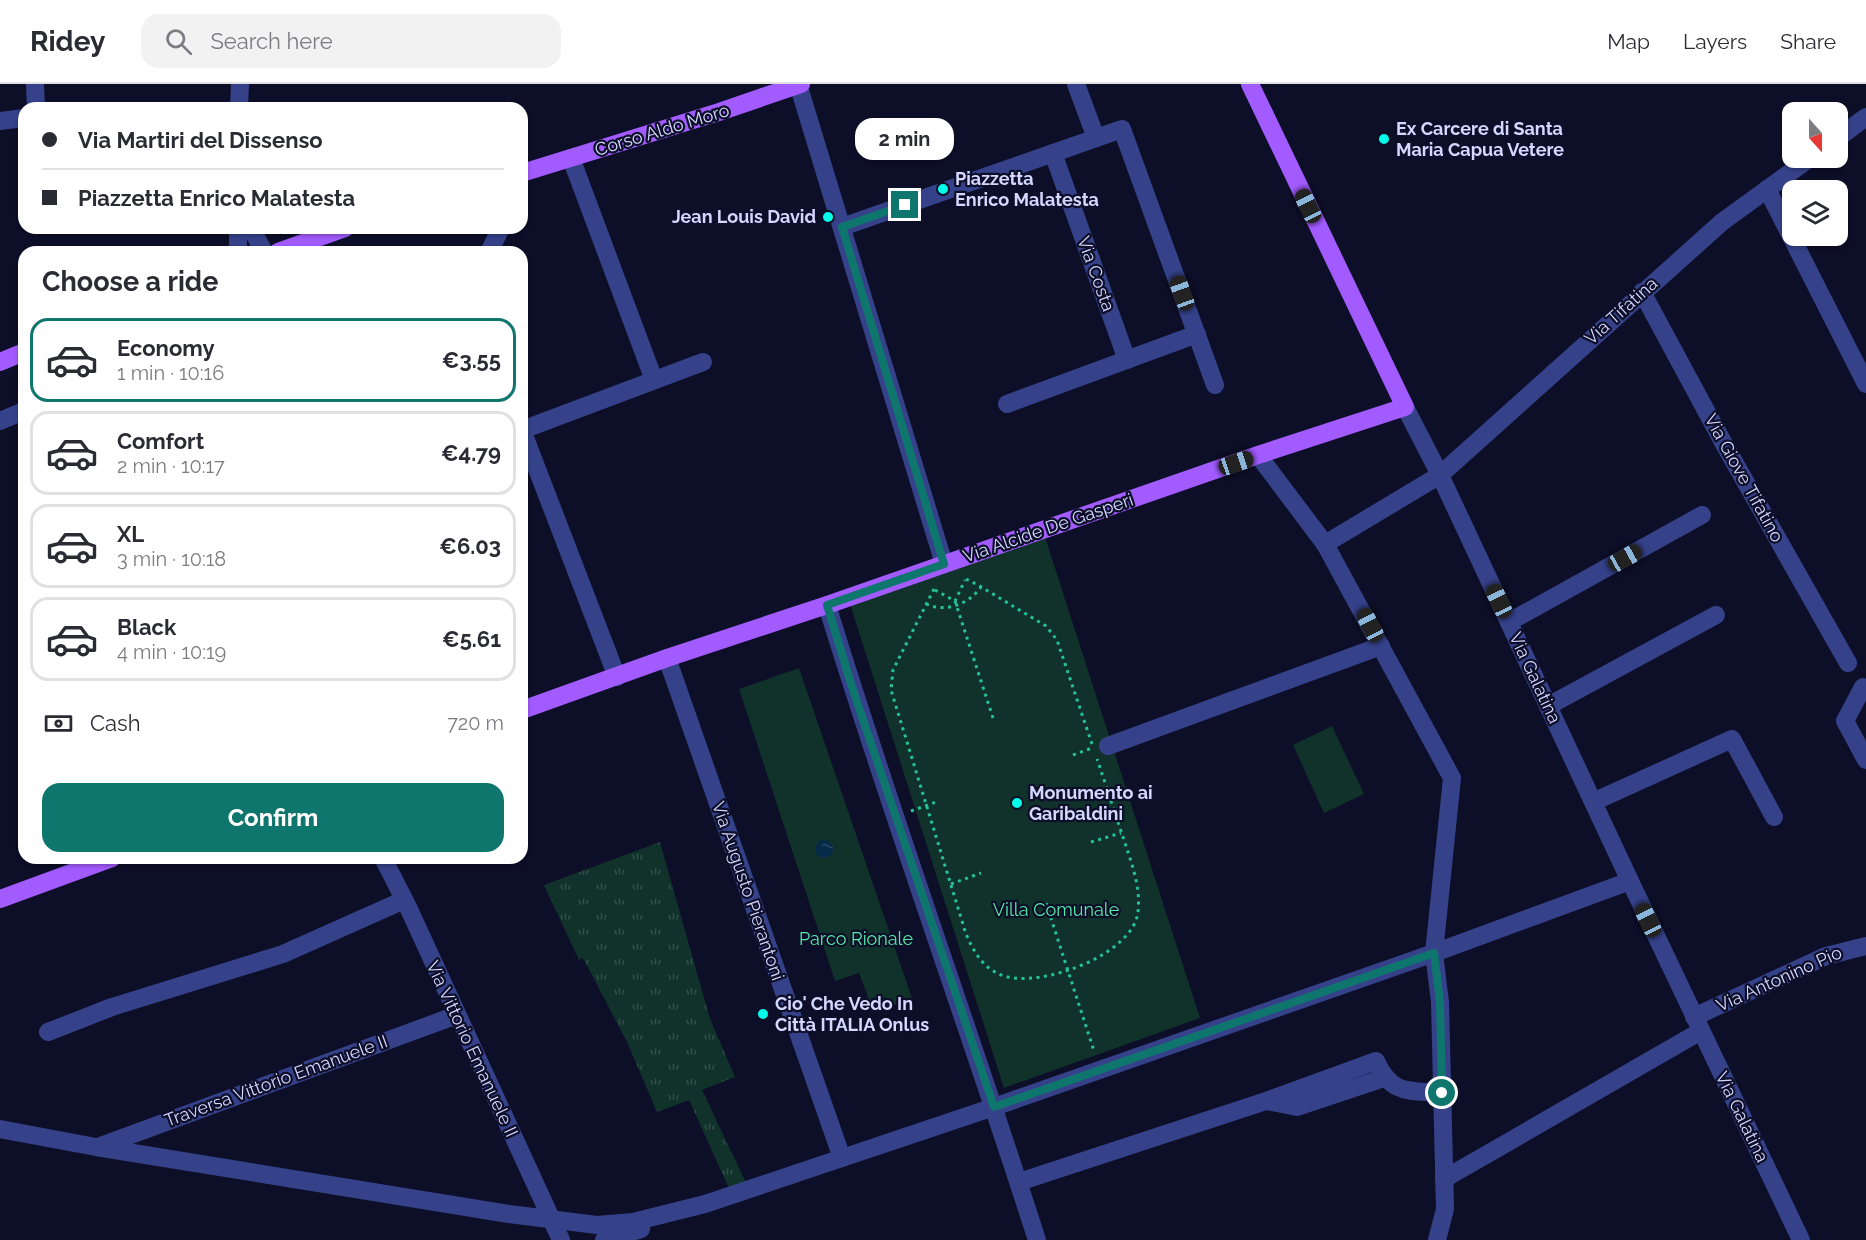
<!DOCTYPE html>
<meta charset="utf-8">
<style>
body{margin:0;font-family:Raleway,sans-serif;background:#f2f2f3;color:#2b2b33;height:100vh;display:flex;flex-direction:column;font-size:22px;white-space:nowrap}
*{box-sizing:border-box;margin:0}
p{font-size:20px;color:#7c7c81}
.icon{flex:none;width:33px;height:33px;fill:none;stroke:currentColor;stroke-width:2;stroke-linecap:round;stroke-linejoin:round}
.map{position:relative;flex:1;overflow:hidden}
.drawer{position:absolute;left:18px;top:162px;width:510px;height:618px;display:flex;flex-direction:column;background:#fff;border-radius:18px;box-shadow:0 2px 4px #0004}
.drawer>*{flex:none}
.top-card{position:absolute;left:18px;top:18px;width:510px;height:132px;border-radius:18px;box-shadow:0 2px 4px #0004;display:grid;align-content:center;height:132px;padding:0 24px;background:#fff}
.needle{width:39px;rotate:159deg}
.buttons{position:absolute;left:1782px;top:18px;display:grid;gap:12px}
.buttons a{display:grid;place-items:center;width:66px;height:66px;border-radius:12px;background:#fff;box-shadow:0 2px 4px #0004;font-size:30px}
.end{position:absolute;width:27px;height:27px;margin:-14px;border:8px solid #0f766e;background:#fff;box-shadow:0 0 0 3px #fff}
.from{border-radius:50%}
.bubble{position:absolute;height:42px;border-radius:18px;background:#fff;box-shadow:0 2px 4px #0004;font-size:20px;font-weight:700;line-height:42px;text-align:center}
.car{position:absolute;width:18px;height:36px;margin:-18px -9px;border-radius:8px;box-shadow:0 0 4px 2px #0007;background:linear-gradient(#222 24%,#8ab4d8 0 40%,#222 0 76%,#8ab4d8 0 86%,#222 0)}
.top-card b{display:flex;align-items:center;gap:21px;height:57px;font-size:22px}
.top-card b+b{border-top:2px solid #e1e1e2}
.top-card i{width:15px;height:15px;background:#2b2b33}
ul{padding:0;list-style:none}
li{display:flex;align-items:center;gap:18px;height:84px;margin:0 12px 9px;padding:0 12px;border:3px solid #e1e1e2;border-radius:18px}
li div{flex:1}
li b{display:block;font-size:22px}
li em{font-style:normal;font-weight:700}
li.current{border-color:#0f766e}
li>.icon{width:54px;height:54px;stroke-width:1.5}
h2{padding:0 24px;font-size:27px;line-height:72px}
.pay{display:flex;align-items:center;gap:15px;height:66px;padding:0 24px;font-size:22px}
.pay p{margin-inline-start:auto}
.primary-button{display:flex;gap:12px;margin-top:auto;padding:12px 24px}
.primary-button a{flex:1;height:69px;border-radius:18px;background:#0f766e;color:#fff;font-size:24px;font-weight:700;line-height:69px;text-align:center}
header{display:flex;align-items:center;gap:36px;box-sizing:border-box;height:84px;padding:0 30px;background:#fff;border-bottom:2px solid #e1e1e2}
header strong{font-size:28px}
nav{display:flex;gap:33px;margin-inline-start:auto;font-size:21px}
.search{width:420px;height:54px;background:#f2f2f3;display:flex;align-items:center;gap:15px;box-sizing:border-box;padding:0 21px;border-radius:18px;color:#7c7c81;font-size:22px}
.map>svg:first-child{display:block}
.grass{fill:url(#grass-tufts)}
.green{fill:#10322a}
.water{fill:url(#water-ripples)}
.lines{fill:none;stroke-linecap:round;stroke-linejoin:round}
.path{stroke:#25c29a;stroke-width:3;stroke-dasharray:3 4.5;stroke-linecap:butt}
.minor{stroke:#35428a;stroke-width:18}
.major{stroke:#a25bff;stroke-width:18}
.route{stroke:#0f766e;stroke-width:8}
.poi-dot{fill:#00ffe8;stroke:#0d0e28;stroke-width:2}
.labels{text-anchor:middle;stroke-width:4.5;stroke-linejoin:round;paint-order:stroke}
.poi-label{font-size:18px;font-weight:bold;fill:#d4d7ff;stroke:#0d0e28;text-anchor:start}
.street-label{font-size:18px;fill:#d4d7ff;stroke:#0d0e28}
.park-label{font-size:18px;fill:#56e9a8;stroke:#0d0e28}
</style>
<header>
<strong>Ridey</strong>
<div class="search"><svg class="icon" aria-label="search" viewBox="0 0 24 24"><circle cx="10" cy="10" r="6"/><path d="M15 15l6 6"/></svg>Search here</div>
<nav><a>Map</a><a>Layers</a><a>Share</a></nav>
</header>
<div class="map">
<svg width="1866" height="1156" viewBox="0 0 1866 1156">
<defs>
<pattern id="grass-tufts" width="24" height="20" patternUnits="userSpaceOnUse" patternTransform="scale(1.5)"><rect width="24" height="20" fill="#10322a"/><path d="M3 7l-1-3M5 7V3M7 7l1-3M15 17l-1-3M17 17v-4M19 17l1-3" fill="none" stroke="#324f4a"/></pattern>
<pattern id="water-ripples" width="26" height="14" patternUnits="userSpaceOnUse" patternTransform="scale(1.5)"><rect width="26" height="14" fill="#062b48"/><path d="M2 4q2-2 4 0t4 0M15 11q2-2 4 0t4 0" fill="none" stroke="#294963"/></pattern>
</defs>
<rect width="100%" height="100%" fill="#0d0e28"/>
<!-- grass -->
<polygon class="grass" points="660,758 710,935 735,993 702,1006 749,1105 732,1111 689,1016 657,1028 627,958 583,874 579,876 544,801"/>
<!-- green -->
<g class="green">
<polygon points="1045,453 1200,934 1004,1004 850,520"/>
<polygon points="799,584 912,914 874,929 859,889 835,897 739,605"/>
<polygon points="1332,642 1364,710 1324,729 1293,661"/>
</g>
<!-- water -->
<circle class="water" cx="824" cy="765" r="9"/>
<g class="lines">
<!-- path -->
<g class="path">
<polyline points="966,495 978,501 1046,542 1057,556 1092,660"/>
<path d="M934,505L893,586L891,606L966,850C974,868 983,885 1004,892C1041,904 1133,871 1138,828C1141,802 1131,778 1123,753C1114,727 1106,701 1097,675"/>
<polyline points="935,506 955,517 965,496"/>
<polyline points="955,517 994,637"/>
<path d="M926,520C946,529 969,520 981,503"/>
<polyline points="1073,671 1092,664"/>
<polyline points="911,727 939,717"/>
<polyline points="1091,758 1121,749"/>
<polyline points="951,800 981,789"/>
<polyline points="1046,819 1094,967"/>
</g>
<!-- minor -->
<g class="minor">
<polyline points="35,0 36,24"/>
<polyline points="798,0 944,480"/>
<polyline points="1076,0 1096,54"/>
<polyline points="239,24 240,0"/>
<polyline points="0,37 24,34"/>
<polyline points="1838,54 1866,33"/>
<polyline points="1053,69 1127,276"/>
<polyline points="571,74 654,296"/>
<polyline points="1767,105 1866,300"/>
<polyline points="842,143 1122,45 1215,301"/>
<polyline points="251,144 264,168"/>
<polyline points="238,168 238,144"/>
<polyline points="489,168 501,144"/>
<polyline points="1642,208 1724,360 1848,579"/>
<polyline points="1007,320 1197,250"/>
<polyline points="1405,323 1440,391 1630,797 1801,1156"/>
<polyline points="0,337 24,327"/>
<polyline points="522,346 617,593"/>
<polyline points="522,346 703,278"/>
<polyline points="1258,371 1325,460 1452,694 1434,869 1440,918 1445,1125 1437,1156"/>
<polyline points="1325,460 1440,391 1722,138 1810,74"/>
<path d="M827,521C892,734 969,944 1037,1156"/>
<polyline points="1509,538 1702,431"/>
<polyline points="667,574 842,1074"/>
<polyline points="1866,604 1863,603 1845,637 1866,676"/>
<polyline points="1548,622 1716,531"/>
<polyline points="1108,662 1381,562"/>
<polyline points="1593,718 1732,655 1774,733"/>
<polyline points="383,774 408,823 561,1156"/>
<polyline points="1694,933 1826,872 1866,862"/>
<polyline points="48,948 112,923 283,870 404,816"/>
<polyline points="1267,1017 1297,1023 1384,994"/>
<polyline points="0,1045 96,1063 509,1130 597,1141 633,1138 705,1120 994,1023 1434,869 1630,797"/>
<polyline points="98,1063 457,931"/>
<polyline points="1444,1095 1701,947"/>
<path d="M1019,1098L1266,1017L1376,977C1392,1012 1409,1006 1442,1009"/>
<polyline points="604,1156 641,1145"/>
</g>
<!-- major -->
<g class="major">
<polyline points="522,89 719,28 801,0"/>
<polyline points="278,168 345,144"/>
<polyline points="0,278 24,268"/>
<polyline points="522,626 667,574 827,521 1258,371 1405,323 1250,0"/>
<polyline points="0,815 112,774"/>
</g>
</g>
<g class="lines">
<!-- route -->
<polyline class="route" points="905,121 842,143 944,480 827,521 852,603 994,1023 1434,869 1440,918 1442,1009"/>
</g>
<!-- markers -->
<g class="poi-dot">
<circle cx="1384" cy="55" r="6"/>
<circle cx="943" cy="105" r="6"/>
<circle cx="828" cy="133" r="6"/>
<circle cx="1017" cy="719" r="6"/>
<circle cx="763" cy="930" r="6"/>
</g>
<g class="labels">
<!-- poi labels -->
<g class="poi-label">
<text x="1396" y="51">Ex Carcere di Santa<tspan x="1396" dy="21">Maria Capua Vetere</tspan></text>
<text x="955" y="101">Piazzetta<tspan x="955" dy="21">Enrico Malatesta</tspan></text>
<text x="816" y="139" text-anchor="end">Jean Louis David</text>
<text x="1029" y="715">Monumento ai<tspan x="1029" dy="21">Garibaldini</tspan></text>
<text x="775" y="926">Cio' Che Vedo In<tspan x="775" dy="21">Città ITALIA Onlus</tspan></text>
</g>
<!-- street labels -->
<g class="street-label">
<text transform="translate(662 46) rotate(-17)" y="6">Corso Aldo Moro</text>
<text transform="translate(1096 190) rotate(70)" y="6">Via Costa</text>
<text transform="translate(1621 227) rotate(-42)" y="6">Via Tifatina</text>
<text transform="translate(1744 394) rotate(61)" y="6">Via Giove Tifatino</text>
<text transform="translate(1048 444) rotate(-19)" y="6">Via Alcide De Gasperi</text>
<text transform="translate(1535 594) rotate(65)" y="6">Via Galatina</text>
<text transform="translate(748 807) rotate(71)" y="6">Via Augusto Pierantoni</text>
<text transform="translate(1779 895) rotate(-24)" y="6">Via Antonino Pio</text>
<text transform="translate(472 965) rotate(65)" y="6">Via Vittorio Emanuele II</text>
<text transform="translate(276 997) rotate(-20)" y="6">Traversa Vittorio Emanuele II</text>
<text transform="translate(1742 1033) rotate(64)" y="6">Via Galatina</text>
</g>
<!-- park labels -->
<g class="park-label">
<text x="1056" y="832">Villa Comunale</text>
<text x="856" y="861">Parco Rionale</text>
</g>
</g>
</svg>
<div class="buttons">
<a><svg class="needle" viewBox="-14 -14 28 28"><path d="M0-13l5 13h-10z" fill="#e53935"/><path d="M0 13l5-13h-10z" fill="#7c7c81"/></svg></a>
<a><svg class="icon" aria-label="layers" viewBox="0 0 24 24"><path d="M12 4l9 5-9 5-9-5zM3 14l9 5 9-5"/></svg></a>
</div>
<i class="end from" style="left:1442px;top:1009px"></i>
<i class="end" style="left:905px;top:121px"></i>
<div class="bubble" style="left:855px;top:34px;width:99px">2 min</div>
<i class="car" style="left:1308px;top:122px;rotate:334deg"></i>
<i class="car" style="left:1182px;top:209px;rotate:340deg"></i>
<i class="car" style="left:1236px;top:379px;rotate:71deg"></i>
<i class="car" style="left:1625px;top:474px;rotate:61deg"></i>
<i class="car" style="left:1499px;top:517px;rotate:335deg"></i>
<i class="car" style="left:1370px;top:541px;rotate:332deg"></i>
<i class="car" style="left:1648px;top:836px;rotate:334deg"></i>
<div class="top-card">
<b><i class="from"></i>Via Martiri del Dissenso</b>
<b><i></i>Piazzetta Enrico Malatesta</b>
</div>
<section class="drawer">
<h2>Choose a ride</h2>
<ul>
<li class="current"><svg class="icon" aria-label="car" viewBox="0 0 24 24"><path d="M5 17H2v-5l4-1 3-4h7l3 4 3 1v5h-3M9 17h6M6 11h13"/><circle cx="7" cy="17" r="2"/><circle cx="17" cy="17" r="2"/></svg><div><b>Economy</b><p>1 min · 10:16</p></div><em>€3.55</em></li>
<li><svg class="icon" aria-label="car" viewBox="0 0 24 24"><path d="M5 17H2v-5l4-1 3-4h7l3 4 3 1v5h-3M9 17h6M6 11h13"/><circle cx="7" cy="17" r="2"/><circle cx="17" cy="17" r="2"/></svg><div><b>Comfort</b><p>2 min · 10:17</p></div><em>€4.79</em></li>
<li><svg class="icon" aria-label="car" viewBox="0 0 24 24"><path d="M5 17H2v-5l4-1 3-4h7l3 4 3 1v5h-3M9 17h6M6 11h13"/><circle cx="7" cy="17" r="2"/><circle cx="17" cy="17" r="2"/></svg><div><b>XL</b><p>3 min · 10:18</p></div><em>€6.03</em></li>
<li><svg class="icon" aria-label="car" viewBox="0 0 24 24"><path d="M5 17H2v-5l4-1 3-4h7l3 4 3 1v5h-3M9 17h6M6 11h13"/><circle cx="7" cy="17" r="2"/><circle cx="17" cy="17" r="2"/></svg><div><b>Black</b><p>4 min · 10:19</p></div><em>€5.61</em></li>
</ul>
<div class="pay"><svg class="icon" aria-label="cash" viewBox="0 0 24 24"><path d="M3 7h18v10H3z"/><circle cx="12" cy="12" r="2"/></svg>Cash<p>720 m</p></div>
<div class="primary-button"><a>Confirm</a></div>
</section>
</div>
